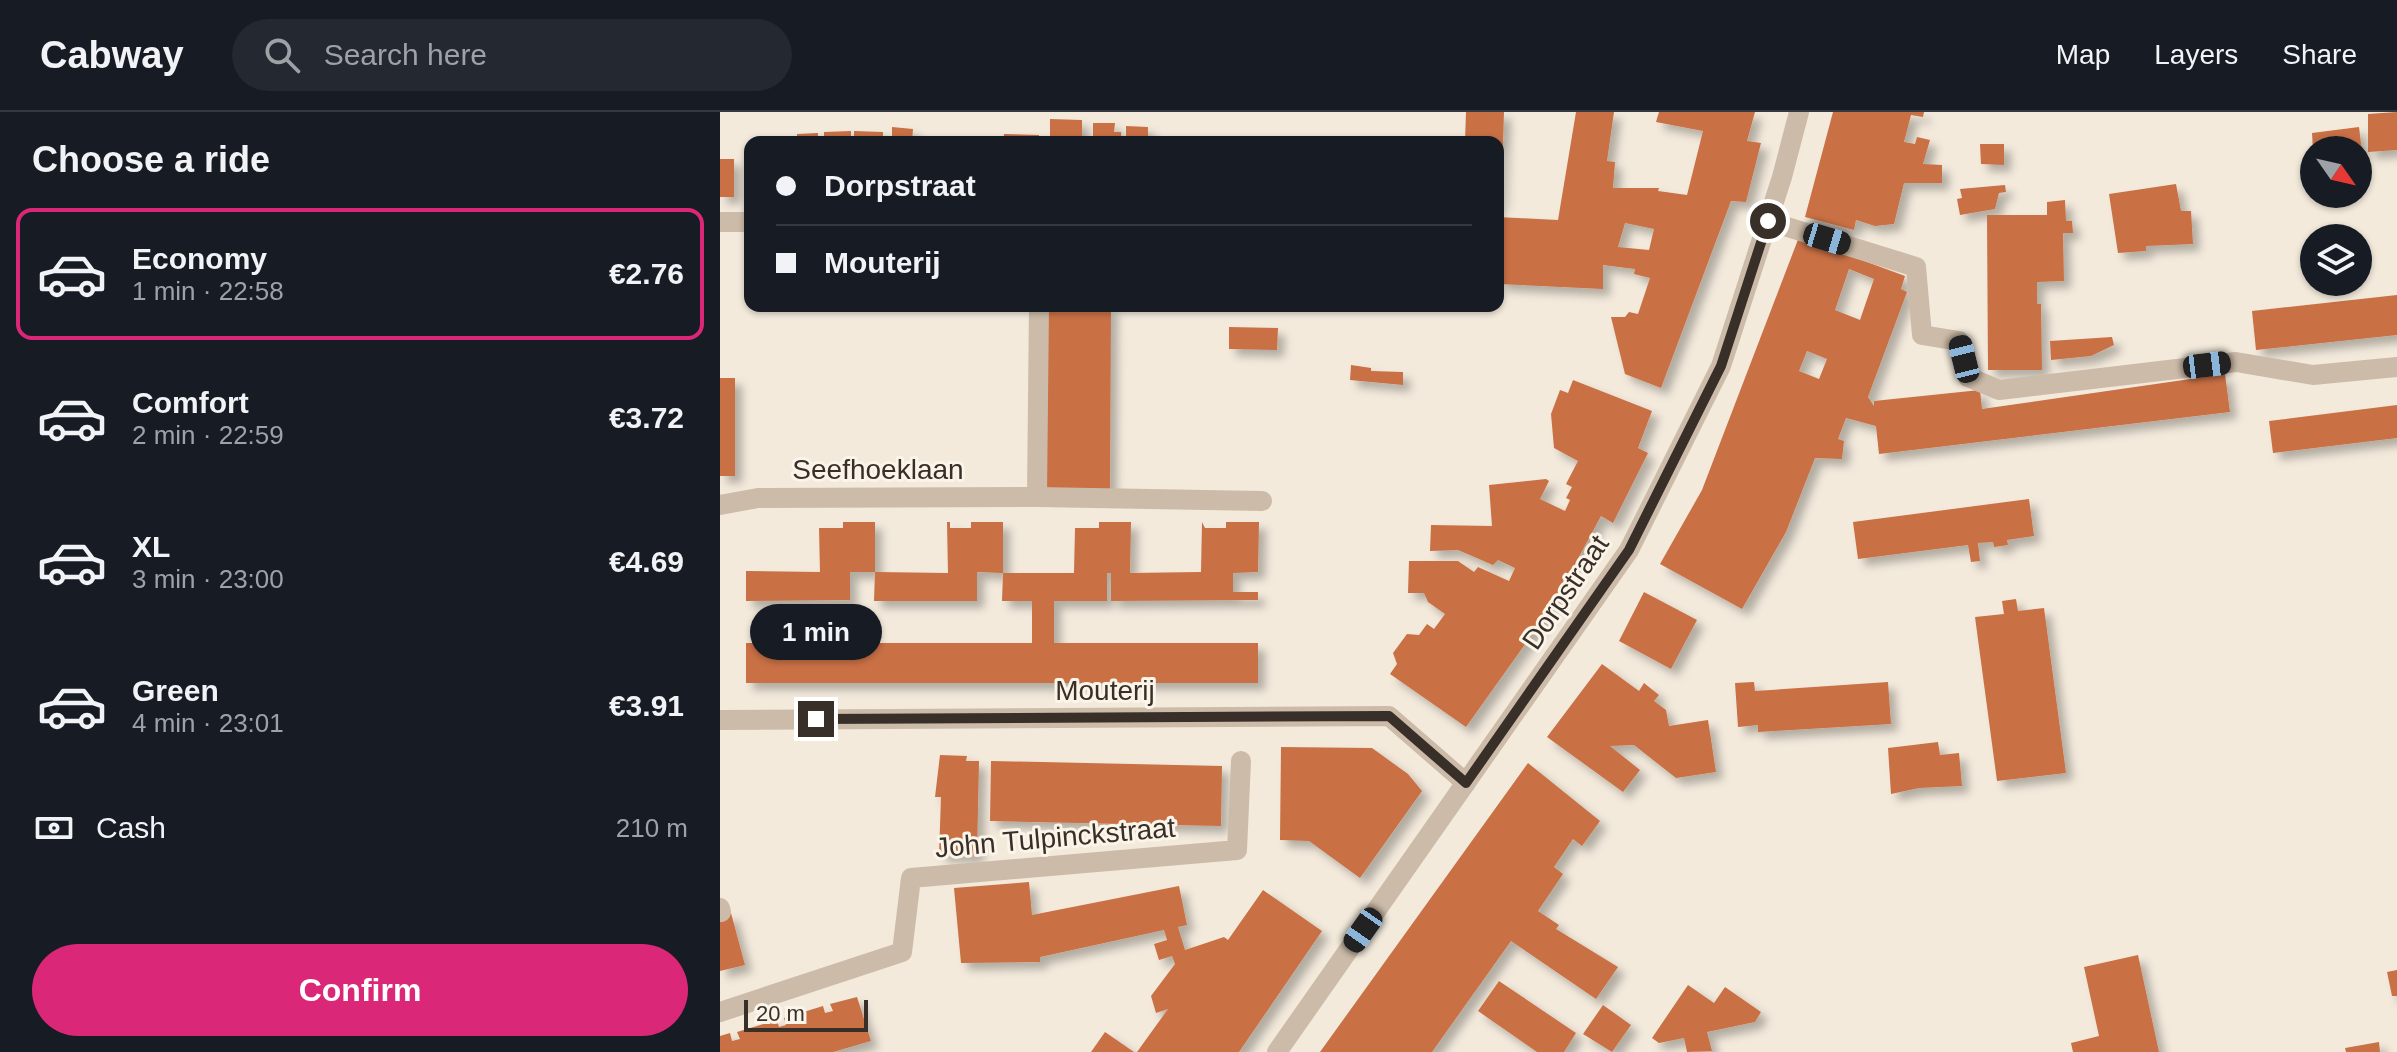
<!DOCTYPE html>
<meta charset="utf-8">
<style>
body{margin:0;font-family:Helvetica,sans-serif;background:#242831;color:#f1f3f6;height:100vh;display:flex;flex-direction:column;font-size:30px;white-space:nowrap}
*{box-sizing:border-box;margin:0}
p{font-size:26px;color:#9ea1a6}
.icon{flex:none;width:44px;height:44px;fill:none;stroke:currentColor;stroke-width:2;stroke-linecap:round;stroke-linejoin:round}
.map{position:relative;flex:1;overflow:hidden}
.panel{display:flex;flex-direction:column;background:#171b24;width:720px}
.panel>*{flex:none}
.hud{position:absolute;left:24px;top:24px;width:760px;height:176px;border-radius:16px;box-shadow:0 2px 6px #0004;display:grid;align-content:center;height:176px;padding:0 32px;background:#171b24}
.needle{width:52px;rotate:124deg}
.fabs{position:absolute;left:1580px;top:24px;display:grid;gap:16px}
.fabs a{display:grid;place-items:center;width:72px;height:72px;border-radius:50%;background:#171b24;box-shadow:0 2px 6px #0004;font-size:40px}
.scale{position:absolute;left:24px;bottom:20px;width:124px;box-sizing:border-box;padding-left:8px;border:4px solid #382f28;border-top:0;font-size:22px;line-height:28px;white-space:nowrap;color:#382f28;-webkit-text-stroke:6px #faf4e9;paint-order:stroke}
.end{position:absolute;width:36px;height:36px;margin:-18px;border:10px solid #382f28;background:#fff;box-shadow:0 0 0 4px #fff}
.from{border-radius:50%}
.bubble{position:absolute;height:56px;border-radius:28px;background:#171b24;box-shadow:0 2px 6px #0004;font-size:26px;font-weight:700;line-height:56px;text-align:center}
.car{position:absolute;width:24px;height:48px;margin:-24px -12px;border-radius:10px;box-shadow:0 0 6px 2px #0007;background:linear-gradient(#222 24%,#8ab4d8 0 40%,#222 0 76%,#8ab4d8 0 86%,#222 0)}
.hud b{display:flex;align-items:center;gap:28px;height:76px;font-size:30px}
.hud b+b{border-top:2px solid #363941}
.hud i{width:20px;height:20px;background:#f1f3f6}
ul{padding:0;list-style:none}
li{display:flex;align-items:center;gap:24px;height:132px;margin:0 16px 12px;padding:0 16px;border:4px solid transparent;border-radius:16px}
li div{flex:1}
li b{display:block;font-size:30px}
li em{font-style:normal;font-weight:700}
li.selected{border-color:#db2777}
li>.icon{width:72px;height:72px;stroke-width:1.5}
h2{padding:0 32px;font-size:36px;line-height:96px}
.pay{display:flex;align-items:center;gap:20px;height:88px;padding:0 32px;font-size:30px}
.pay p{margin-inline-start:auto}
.action{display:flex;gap:16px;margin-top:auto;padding:16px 32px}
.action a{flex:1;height:92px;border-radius:48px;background:#db2777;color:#fff;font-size:32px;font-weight:700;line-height:92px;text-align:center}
header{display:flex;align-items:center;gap:48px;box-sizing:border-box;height:112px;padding:0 40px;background:#171b24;border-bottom:2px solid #363941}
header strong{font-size:38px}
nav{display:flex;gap:44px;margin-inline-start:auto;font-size:28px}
.search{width:560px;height:72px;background:#242831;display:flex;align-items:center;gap:20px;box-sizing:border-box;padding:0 28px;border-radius:44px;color:#9ea1a6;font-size:30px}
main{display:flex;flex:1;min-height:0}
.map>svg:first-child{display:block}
.building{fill:#c97044;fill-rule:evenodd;filter:url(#shadow)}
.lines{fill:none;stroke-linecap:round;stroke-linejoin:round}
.service{stroke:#ccbba8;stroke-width:20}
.pedestrian{stroke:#ccbba8;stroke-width:20}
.minor{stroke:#ccbba8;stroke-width:20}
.tertiary{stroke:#ccbba8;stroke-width:20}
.route{stroke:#382f28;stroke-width:10}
.labels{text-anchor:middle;stroke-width:6;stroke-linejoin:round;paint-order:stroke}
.street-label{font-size:28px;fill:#382f28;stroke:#faf4e9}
</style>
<header>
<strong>Cabway</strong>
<div class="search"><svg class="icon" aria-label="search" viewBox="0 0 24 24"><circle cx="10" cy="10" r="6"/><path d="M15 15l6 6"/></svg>Search here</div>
<nav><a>Map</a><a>Layers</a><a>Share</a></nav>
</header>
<main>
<section class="panel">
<h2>Choose a ride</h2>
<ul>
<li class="selected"><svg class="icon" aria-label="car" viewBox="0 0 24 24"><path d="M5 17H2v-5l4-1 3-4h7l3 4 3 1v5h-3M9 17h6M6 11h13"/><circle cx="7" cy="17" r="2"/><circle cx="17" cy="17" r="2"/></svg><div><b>Economy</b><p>1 min · 22:58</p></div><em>€2.76</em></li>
<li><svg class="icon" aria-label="car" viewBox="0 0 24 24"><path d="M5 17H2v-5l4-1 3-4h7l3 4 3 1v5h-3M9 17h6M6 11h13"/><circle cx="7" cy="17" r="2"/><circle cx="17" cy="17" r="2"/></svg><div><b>Comfort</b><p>2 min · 22:59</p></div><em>€3.72</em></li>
<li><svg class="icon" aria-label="car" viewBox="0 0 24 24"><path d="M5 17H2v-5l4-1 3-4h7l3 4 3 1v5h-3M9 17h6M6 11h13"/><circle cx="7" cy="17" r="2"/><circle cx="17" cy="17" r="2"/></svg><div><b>XL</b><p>3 min · 23:00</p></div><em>€4.69</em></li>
<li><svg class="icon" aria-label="car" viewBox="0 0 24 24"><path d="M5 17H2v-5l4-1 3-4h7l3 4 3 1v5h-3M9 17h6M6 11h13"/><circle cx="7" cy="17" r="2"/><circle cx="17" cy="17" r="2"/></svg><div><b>Green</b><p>4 min · 23:01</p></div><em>€3.91</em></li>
</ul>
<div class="pay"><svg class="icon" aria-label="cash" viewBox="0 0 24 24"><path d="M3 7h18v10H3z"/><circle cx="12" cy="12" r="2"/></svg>Cash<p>210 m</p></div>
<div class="action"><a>Confirm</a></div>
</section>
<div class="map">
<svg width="1677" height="940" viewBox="0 0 1677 940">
<defs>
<filter id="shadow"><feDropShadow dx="7" dy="7" stdDeviation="4" flood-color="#0004"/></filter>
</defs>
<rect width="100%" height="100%" fill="#f3eadc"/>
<!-- building -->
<g class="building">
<polygon points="746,0 784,0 781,92 778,93 778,30 745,30"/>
<path d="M856,0H894L887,49L895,50L893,76H939L938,79L967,83L983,19L936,10L939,0H1035L1027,29L1041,31L1026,90L1011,89L941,276L905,262L891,205H905L909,200L918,202L930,166L914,162L915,157L883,153V177L778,172V105L838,108ZM905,111L934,117L929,138L898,135Z"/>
<polygon points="1113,0 1204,0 1203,5 1191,3 1184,30 1195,32 1197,25 1210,28 1203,52 1222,53 1222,71 1184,71 1174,112 1155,114 1136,108 1134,118 1085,105"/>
<polygon points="1677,0 1677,38 1648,40 1648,2"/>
<polygon points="330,7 362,8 362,30 330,30"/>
<polygon points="373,11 395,11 394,20 401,20 401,30 373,30"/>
<polygon points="406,14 428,15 428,30 406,30"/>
<polygon points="172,15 193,17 192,30 172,30"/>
<polygon points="1639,15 1642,40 1593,38 1592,21"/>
<polygon points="131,19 131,30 104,30 104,20"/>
<polygon points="134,19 163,20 163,30 134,30"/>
<polygon points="98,21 98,30 77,30 77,22"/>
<polygon points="284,22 319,23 319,30 283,30"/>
<polygon points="1260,32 1284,32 1284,53 1261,52"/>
<rect x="0" y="47" width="14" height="38"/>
<polygon points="1456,72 1461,99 1471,99 1473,132 1426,134 1426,139 1398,141 1389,82"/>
<polygon points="1285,73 1286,80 1279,81 1275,97 1240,103 1237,87 1242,86 1240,77"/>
<polygon points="1345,88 1346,109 1352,109 1353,121 1343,121 1344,169 1317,170 1317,192 1321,192 1322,258 1268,258 1267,103 1327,103 1327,90"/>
<path d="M1079,125L1185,164L1181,177L1187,180L1148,285L1154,294V289L1260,278L1262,297L1505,262L1510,300L1159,342L1156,314L1126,306L1118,327L1124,329L1122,347L1095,346L1066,420L1022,497L940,452L982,378ZM1129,157L1154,167L1140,208L1115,198ZM1087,239L1107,247L1099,267L1079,259Z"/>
<polygon points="1677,183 1677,223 1536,238 1532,199"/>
<polygon points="310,194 391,194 390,380 309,378"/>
<polygon points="509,215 558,216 557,238 509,237"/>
<polygon points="1392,225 1394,233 1371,244 1331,248 1330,229"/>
<polygon points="631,253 651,256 651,259 683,260 683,273 630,268"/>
<rect x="0" y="266" width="15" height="98"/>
<polygon points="853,268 932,299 918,336 928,341 893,411 881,404 833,493 746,615 670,562 677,552 673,541 687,522 699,523 707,512 714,517 725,502 708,490 704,481 688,481 689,449 738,449 754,460 758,455 789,469 795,456 778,448 773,453 738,438 710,439 711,413 772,414 769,373 826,367 829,369 820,387 845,399 850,388 846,386 852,375 846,372 858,349 834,336 831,302 840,278 848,281"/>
<polygon points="1677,293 1677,326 1553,341 1549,309"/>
<polygon points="1309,387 1314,424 1287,428 1288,433 1274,435 1273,430 1258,431 1260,449 1251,450 1248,433 1138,447 1133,410"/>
<polygon points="123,410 155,410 155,460 130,460 130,488 26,489 26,459 100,460 99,416 123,416"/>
<polygon points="227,410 230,410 230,416 251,416 251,410 283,410 283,461 354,461 355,416 379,416 379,410 411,410 410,461 481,460 482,410 485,416 506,416 506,410 539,410 538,460 513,461 513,480 538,480 538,488 391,489 391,461 387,461 387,489 334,489 334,531 538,531 538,571 26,571 26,531 312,531 312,489 282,489 283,461 257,460 257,489 154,489 155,460 228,461"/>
<polygon points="924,480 977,508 951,557 899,529"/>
<polygon points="1296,487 1298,499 1324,496 1346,661 1277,669 1255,505 1284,502 1282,489"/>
<polygon points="882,552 919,579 924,571 939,583 934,589 946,598 949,614 988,608 996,660 956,666 914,633 890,634 920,658 903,680 827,625"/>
<polygon points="1034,570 1035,579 1168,570 1171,612 1038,620 1038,613 1018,615 1015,571"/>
<polygon points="1218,630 1220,643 1239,641 1242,674 1199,676 1171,682 1168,636"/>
<polygon points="561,635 652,636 688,662 702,679 640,766 589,729 560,728"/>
<polygon points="220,643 247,644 246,649 259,649 257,744 219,743 221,685 215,685"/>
<polygon points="271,649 502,654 501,714 270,709"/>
<polygon points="808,651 880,709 862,734 853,727 834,755 843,762 818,799 839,813 836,817 898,855 876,887 791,829 712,940 600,940"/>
<polygon points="309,770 312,803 459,774 467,813 458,815 465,838 504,825 508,828 543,778 602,819 519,940 417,940 448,897 436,901 431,884 455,852 452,844 439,848 434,832 447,828 444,818 320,845 320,850 241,851 234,776"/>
<polygon points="11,801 25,853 0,859 0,804"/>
<polygon points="1418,843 1439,940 1353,940 1351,931 1379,924 1364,855"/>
<polygon points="1677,858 1677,884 1672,884 1667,860"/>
<polygon points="779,869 856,921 844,940 817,940 758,899"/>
<polygon points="968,873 994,891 1005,875 1041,900 1035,910 987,920 992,939 967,940 964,926 939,931 932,926"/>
<polygon points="137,885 151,929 113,940 0,940 0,924 10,921 12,929 20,927 17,920 57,908 59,915 66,913 64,906 103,894 105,901 113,899 110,892"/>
<polygon points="883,893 911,913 892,940 863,922"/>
<polygon points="385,920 414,940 371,940"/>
<polygon points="1659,930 1660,940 1626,940 1625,936"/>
</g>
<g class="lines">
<!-- service -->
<polyline class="service" points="1048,109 1196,155 1202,223 1239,229 1248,265 1279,278 1516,250 1593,263 1677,255"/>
<!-- pedestrian -->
<polyline class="pedestrian" points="0,110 30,110"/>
<!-- minor -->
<g class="minor">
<polyline points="317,385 319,194"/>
<polyline points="0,393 38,386 317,385 542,389"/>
<polyline points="0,608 669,604 746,671"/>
<polyline points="0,796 1,800"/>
<polyline points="0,900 182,840 191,766 517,738 521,649"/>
</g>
<!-- tertiary -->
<polyline class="tertiary" points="557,940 909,438 1001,254 1062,65 1079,0"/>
</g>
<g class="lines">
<!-- route -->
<polyline class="route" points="96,607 669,604 746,671 909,438 1001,254 1048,109"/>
</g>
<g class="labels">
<!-- street labels -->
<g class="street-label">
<text x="158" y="367">Seefhoeklaan</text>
<text transform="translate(845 480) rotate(-56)" y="10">Dorpstraat</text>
<text x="385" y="588">Mouterij</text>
<text transform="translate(335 725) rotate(-5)" y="10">John Tulpinckstraat</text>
</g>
</g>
</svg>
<div class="fabs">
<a><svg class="needle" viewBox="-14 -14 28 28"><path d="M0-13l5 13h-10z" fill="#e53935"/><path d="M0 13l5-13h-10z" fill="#9ea1a6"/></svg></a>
<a><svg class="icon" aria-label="layers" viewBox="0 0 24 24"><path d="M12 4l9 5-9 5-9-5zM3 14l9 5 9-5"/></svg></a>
</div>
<div class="scale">20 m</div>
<i class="end from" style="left:1048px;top:109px"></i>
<i class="end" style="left:96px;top:607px"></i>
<div class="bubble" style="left:30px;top:492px;width:132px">1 min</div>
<i class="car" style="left:1107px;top:127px;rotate:107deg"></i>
<i class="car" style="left:1244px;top:247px;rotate:346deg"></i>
<i class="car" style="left:1487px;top:253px;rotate:83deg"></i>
<i class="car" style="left:643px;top:818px;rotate:215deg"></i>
<div class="hud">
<b><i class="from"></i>Dorpstraat</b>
<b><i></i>Mouterij</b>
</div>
</div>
</main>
